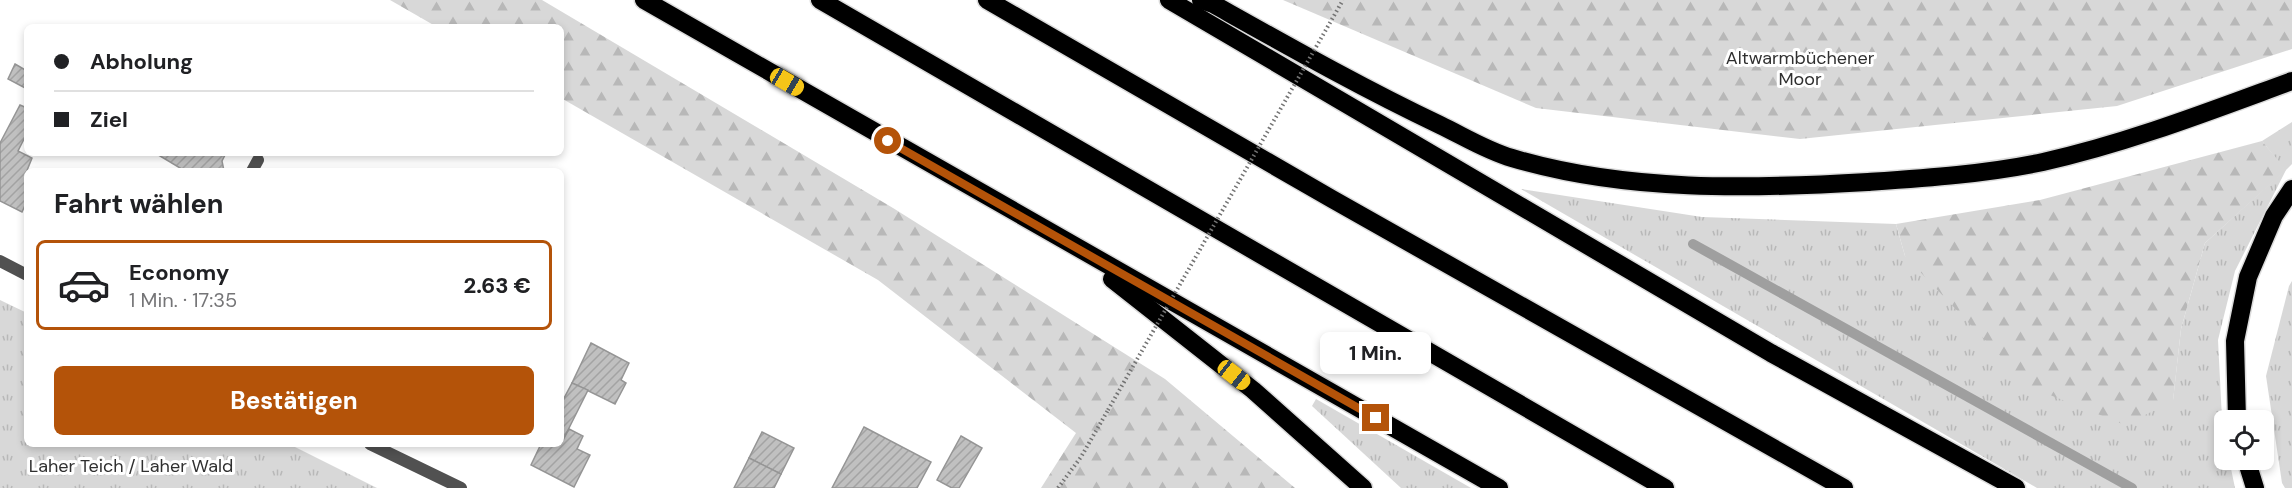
<!DOCTYPE html>
<html lang="de">
<meta charset="utf-8">
<style>
body{margin:0;font-family:"DM Sans",sans-serif;background:#f6f6f6;color:#202124;height:100vh;display:flex;flex-direction:column;font-size:22px;white-space:nowrap}
*{box-sizing:border-box;margin:0}
p{font-size:20px;color:#757577}
.icon{flex:none;width:33px;height:33px;fill:none;stroke:currentColor;stroke-width:2;stroke-linecap:round;stroke-linejoin:round}
.map{position:relative;flex:1;overflow:hidden}
.drawer{position:absolute;left:24px;top:168px;width:540px;height:279px;display:flex;flex-direction:column;background:#fff;border-radius:9px;box-shadow:0 3px 9px #0003}
.drawer>*{flex:none}
.top-card{position:absolute;left:24px;top:24px;width:540px;height:132px;border-radius:9px;box-shadow:0 3px 9px #0003;display:grid;align-content:center;height:132px;padding:0 30px;background:#fff}
.buttons{position:absolute;left:2214px;top:410px;display:grid;gap:12px}
.buttons a{display:grid;place-items:center;width:60px;height:60px;border-radius:9px;background:#fff;box-shadow:0 3px 9px #0003;font-size:30px}
.end{position:absolute;width:27px;height:27px;margin:-14px;border:8px solid #b45309;background:#fff;box-shadow:0 0 0 3px #fff}
.from{border-radius:50%}
.bubble{position:absolute;height:42px;border-radius:9px;background:#fff;box-shadow:0 3px 9px #0003;font-size:20px;font-weight:800;line-height:42px;text-align:center}
.car{position:absolute;width:18px;height:36px;margin:-18px -9px;border-radius:8px;box-shadow:0 0 4px 2px #0007;background:linear-gradient(#f5c518 24%,#345 0 40%,#f5c518 0 76%,#345 0 86%,#f5c518 0)}
.top-card b{display:flex;align-items:center;gap:21px;height:57px;font-size:22px}
.top-card b+b{border-top:2px solid #e0e0e0}
.top-card i{width:15px;height:15px;background:#202124}
ul{padding:0;list-style:none}
li{display:flex;align-items:center;gap:18px;height:90px;margin:0 12px 9px;padding:0 18px;border:3px solid transparent;border-radius:9px}
li div{flex:1}
li b{display:block;font-size:22px}
li em{font-style:normal;font-weight:800}
li.current{border-color:#b45309}
li>.icon{width:54px;height:54px;stroke-width:1.5}
h2{padding:0 30px;font-size:27px;line-height:72px}
.cta{display:flex;gap:12px;margin-top:auto;padding:12px 30px}
.cta a{flex:1;height:69px;border-radius:9px;background:#b45309;color:#fff;font-size:24px;font-weight:800;line-height:69px;text-align:center}
.map>svg:first-child{display:block}
.grass{fill:url(#grass-tufts)}
.forest{fill:url(#forest-firs)}
.lines{fill:none;stroke-linecap:round;stroke-linejoin:round}
.stream{stroke:#9f9f9f;stroke-width:10}
.building{fill:url(#building-hatch);stroke:#959595;stroke-width:1.5}
.highway-casing{stroke:#dbdbdb;stroke-width:21}
.path{stroke:#737373;stroke-width:4;stroke-dasharray:1.5 3;stroke-linecap:butt}
.lane{stroke:#515151;stroke-width:12}
.street{stroke:#515151;stroke-width:12}
.highway{stroke:#000;stroke-width:18}
.path-bridge{stroke:#737373;stroke-width:4;stroke-dasharray:1.5 3;stroke-linecap:butt}
.route{stroke:#b45309;stroke-width:8}
.labels{text-anchor:middle;stroke-width:6;stroke-linejoin:round;paint-order:stroke}
.park-label{font-size:18px;fill:#2f2f2f;stroke:#fff}
</style>
<div class="map">
<svg width="2292" height="488" viewBox="0 0 2292 488">
<defs>
<pattern id="grass-tufts" width="24" height="20" patternUnits="userSpaceOnUse" patternTransform="scale(1.5)"><rect width="24" height="20" fill="#d8d8d8"/><path d="M3 7l-1-3M5 7V3M7 7l1-3M15 17l-1-3M17 17v-4M19 17l1-3" fill="none" stroke="#b8b8b8"/></pattern>
<pattern id="forest-firs" width="22" height="20" patternUnits="userSpaceOnUse" patternTransform="scale(1.5)"><rect width="22" height="20" fill="#d8d8d8"/><path d="M5 1l3.5 6h-7zM16 11l3.5 6h-7z" fill="#b8b8b8"/></pattern>
<pattern id="building-hatch" width="6" height="6" patternUnits="userSpaceOnUse" patternTransform="scale(1.5)"><rect width="6" height="6" fill="#c0c0c0"/><path d="M-1 1l2-2M0 6l6-6M5 7l2-2" fill="none" stroke="#a3a3a3"/></pattern>
</defs>
<rect width="100%" height="100%" fill="#fff"/>
<!-- grass -->
<g class="grass">
<polygon points="2292,122 2292,164 2286,170 2235,271 2218,340 2224,459 2229,459 2235,488 2037,488 1521,189 1702,217 1896,224 1905,256 2173,400 2181,329 2205,243 2285,170 2262,141"/>
<polygon points="2292,281 2292,488 2285,488 2282,483 2266,376 2289,286"/>
<polygon points="0,300 27,313 27,444 289,444 377,488 0,488"/>
<polygon points="1316,399 1471,488 1401,488 1312,406"/>
</g>
<!-- forest -->
<g class="forest">
<polygon points="390,0 542,0 893,208 1165,379 1295,488 1041,488 1076,433 878,280 561,98 561,27 437,27"/>
<polygon points="1283,0 2292,0 2292,49 2117,106 1800,139 1536,108"/>
<polygon points="2262,141 2286,170 2205,243 2181,329 2173,401 2125,425 2030,387 1905,256 1896,224 2040,200"/>
</g>
<g class="lines">
<!-- stream -->
<polyline class="stream" points="1693,244 2132,488"/>
</g>
<!-- building -->
<g class="building">
<polygon points="15,64 27,71 27,89 8,79"/>
<polygon points="20,105 27,108 27,133 18,151 32,158 26,173 27,201 22,212 0,201 0,143"/>
<polygon points="155,153 226,153 222,161 224,171 185,171"/>
<polygon points="591,343 629,363 621,380 626,383 615,404 572,383"/>
<polygon points="572,383 588,390 562,442 561,404"/>
<polygon points="864,427 931,462 917,488 832,488"/>
<polygon points="569,429 583,436 577,449 590,455 574,487 531,465 541,444 561,444"/>
<polygon points="762,432 794,448 781,474 749,458"/>
<polygon points="961,436 982,448 959,488 952,488 937,480"/>
<polygon points="749,458 781,474 774,488 734,488"/>
</g>
<g class="lines">
<!-- highway casing -->
<g class="highway-casing">
<g id="highway">
<polyline points="644,0 1499,488"/>
<polyline points="820,0 1665,488"/>
<polyline points="987,0 1332,199 1844,488"/>
<polyline points="1169,0 1771,353 2016,488"/>
<path d="M1201,0L1213,4C1288,46 1362,88 1440,125C1463,136 1487,151 1512,158C1626,192 1750,189 1868,182C1926,178 1986,174 2043,162C2128,143 2210,111 2292,81"/>
<polyline points="1112,279 1253,390 1363,488"/>
<polyline points="2237,420 2235,341 2248,277 2274,216 2292,189"/>
<polyline points="2246,459 2255,488"/>
</g>
</g>
<!-- path -->
<polyline class="path" points="1058,488 1081,457 1108,410"/>
<!-- lane -->
<polyline class="lane" points="252,171 258,160"/>
<!-- street -->
<g class="street">
<polyline points="0,261 27,275"/>
<polyline points="370,444 461,488"/>
</g>
<!-- highway -->
<use href="#highway" class="highway"/>
<!-- path-bridge -->
<polyline class="path-bridge" points="1108,410 1343,0"/>
</g>
<g class="lines">
<!-- route -->
<polyline class="route" points="888,141 1376,418"/>
</g>
<g class="labels">
<!-- park labels -->
<g class="park-label">
<text x="1800" y="64">Altwarmbüchener<tspan x="1800" dy="21">Moor</tspan></text>
<text x="131" y="472">Laher Teich / Laher Wald</text>
</g>
</g>
</svg>
<div class="buttons">
<a><svg class="icon" aria-label="locate" viewBox="0 0 24 24"><circle cx="12" cy="12" r="6"/><path d="M12 2v4M12 18v4M2 12h4M18 12h4"/></svg></a>
</div>
<i class="end from" style="left:888px;top:141px"></i>
<i class="end" style="left:1376px;top:418px"></i>
<div class="bubble" style="left:1320px;top:332px;width:111px">1 Min.</div>
<i class="car" style="left:787px;top:82px;rotate:120deg"></i>
<i class="car" style="left:1234px;top:375px;rotate:128deg"></i>
<div class="top-card">
<b><i class="from"></i>Abholung</b>
<b><i></i>Ziel</b>
</div>
<section class="drawer">
<h2>Fahrt wählen</h2>
<ul>
<li class="current"><svg class="icon" aria-label="car" viewBox="0 0 24 24"><path d="M5 17H2v-5l4-1 3-4h7l3 4 3 1v5h-3M9 17h6M6 11h13"/><circle cx="7" cy="17" r="2"/><circle cx="17" cy="17" r="2"/></svg><div><b>Economy</b><p>1 Min. · 17:35</p></div><em>2.63 €</em></li>
</ul>
<div class="cta"><a>Bestätigen</a></div>
</section>
</div>
